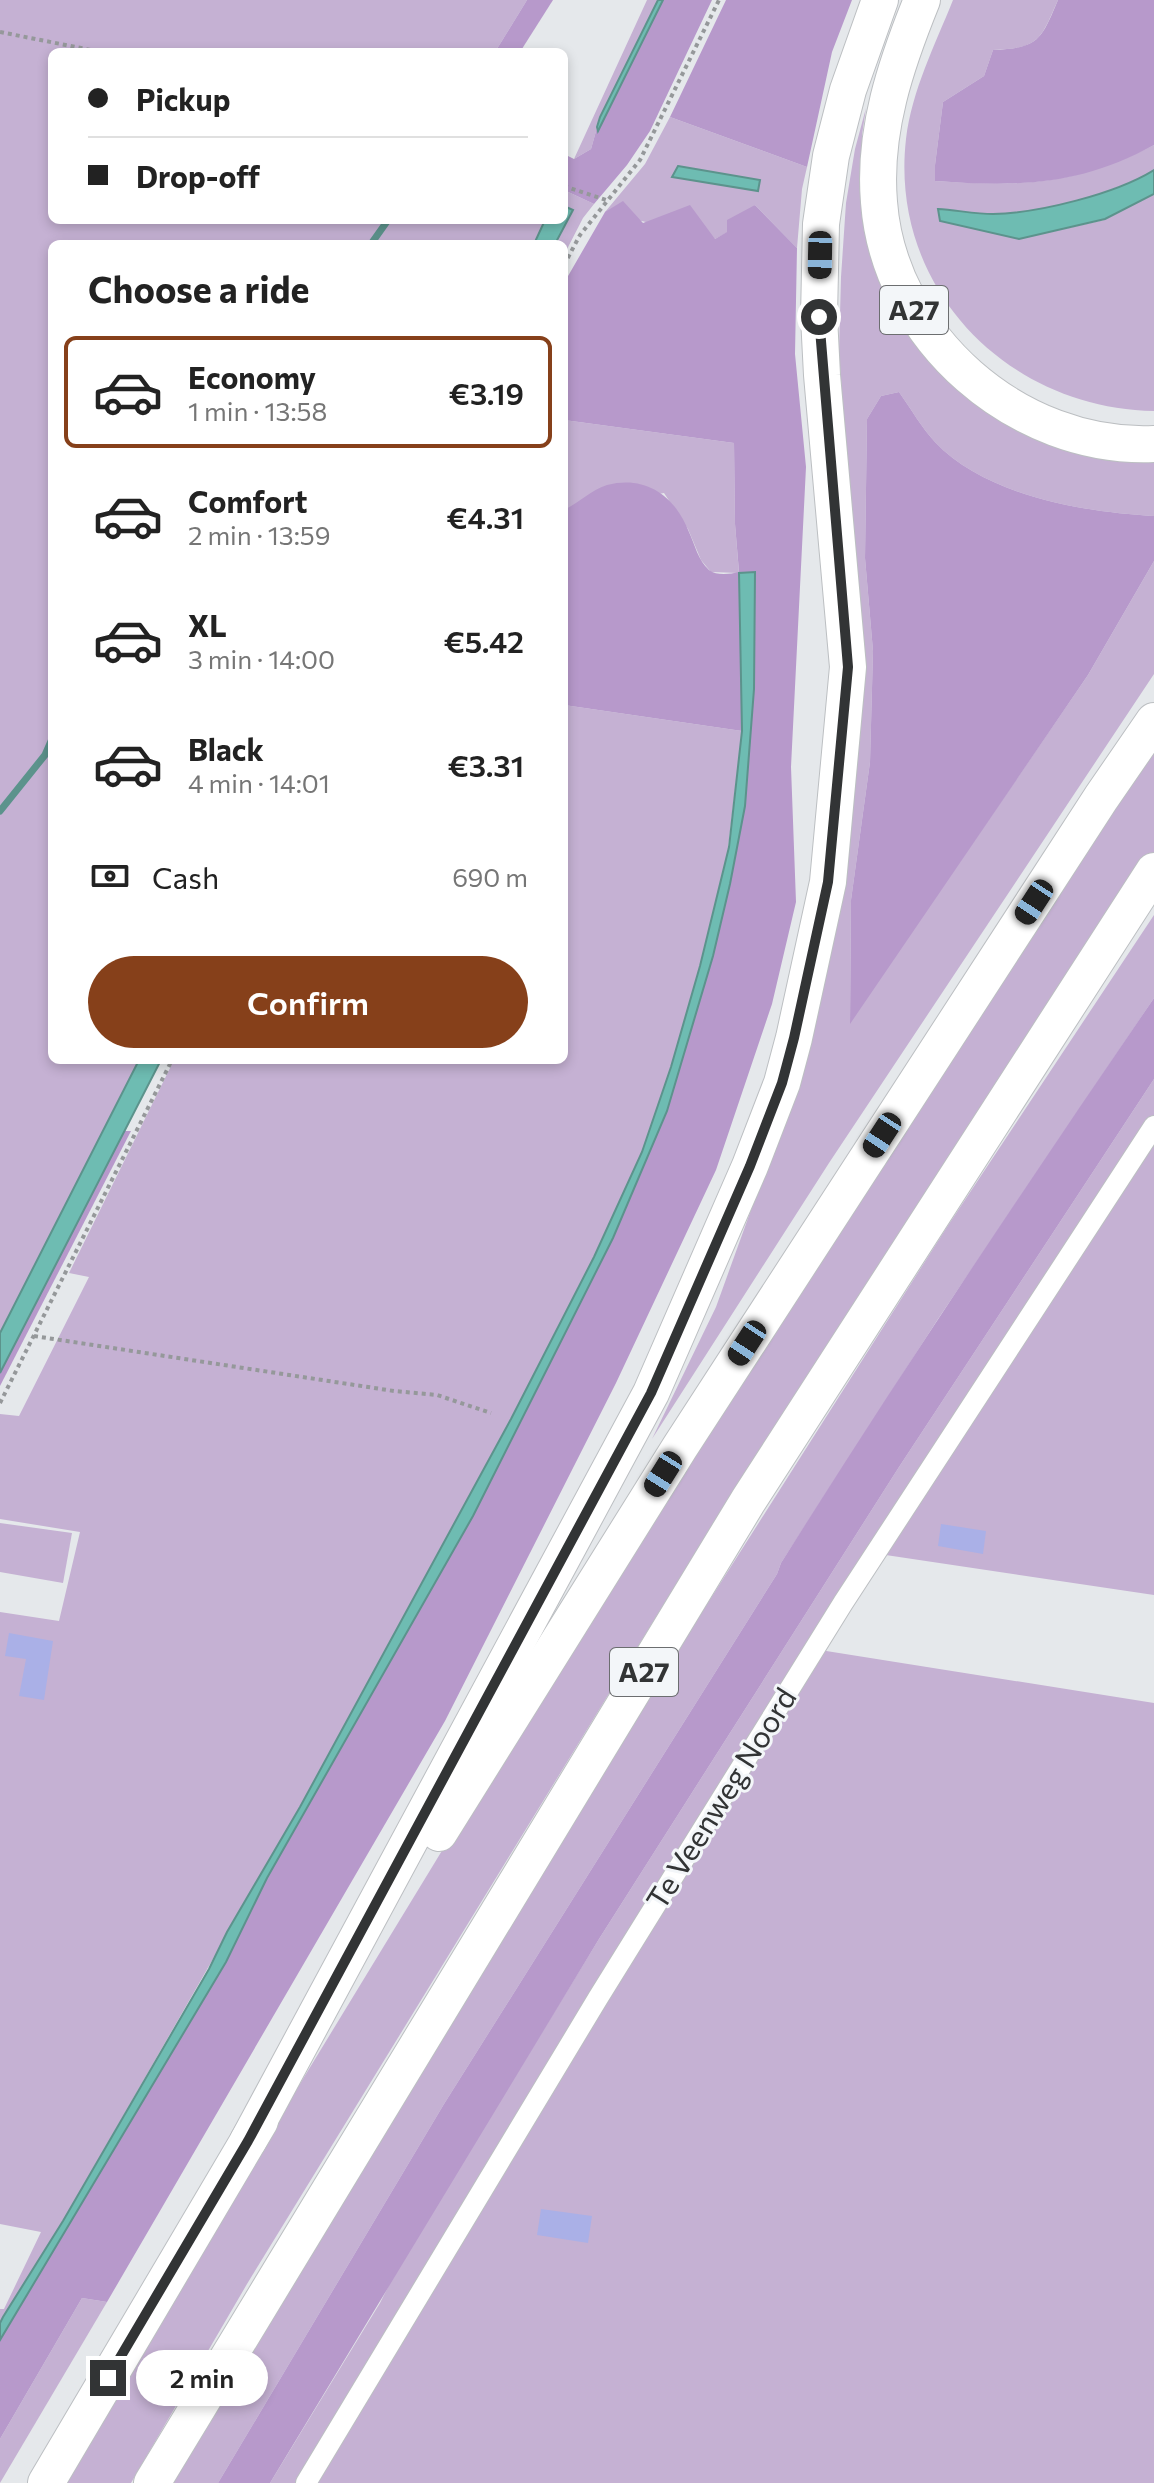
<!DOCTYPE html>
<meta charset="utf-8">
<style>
body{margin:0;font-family:Commissioner,sans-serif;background:#f6f6f6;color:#222;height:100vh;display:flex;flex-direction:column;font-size:30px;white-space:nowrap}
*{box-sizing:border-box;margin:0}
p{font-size:26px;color:#767676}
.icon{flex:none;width:44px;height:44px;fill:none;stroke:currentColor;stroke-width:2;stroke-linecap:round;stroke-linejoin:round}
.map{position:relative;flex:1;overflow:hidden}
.side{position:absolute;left:48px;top:240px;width:520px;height:824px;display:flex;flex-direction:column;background:#fff;border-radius:12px;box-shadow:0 4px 12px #0003}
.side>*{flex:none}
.hud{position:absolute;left:48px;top:48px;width:520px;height:176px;border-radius:12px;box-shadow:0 4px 12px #0003;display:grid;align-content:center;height:176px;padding:0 40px;background:#fff}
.end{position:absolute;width:36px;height:36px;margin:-18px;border:10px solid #323435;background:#fff;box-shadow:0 0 0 4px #fff}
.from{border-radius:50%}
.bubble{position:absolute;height:56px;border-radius:28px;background:#fff;box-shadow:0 4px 12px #0003;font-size:26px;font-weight:600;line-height:56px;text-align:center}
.car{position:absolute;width:24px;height:48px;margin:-24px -12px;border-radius:10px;box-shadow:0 0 6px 2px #0007;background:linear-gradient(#222 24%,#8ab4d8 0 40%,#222 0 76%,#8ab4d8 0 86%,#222 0)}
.hud b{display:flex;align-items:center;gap:28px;height:76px;font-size:30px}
.hud b+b{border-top:2px solid #e0e0e0}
.hud i{width:20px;height:20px;background:#222}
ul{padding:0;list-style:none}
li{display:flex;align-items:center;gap:24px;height:112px;margin:0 16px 12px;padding:0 24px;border:4px solid transparent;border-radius:12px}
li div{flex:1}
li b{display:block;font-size:30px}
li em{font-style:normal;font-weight:600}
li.selected{border-color:#86401a}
li>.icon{width:72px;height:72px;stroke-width:1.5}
h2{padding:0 40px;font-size:36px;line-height:96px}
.pay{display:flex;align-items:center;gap:20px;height:88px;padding:0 40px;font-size:30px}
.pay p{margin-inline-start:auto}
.button{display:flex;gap:16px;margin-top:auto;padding:16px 40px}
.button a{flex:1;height:92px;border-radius:48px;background:#86401a;color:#fff;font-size:32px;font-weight:600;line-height:92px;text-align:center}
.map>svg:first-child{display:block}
.green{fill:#c5b1d3;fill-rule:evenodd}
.forest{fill:#b799cb}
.water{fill:#6ebcb2;stroke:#5c938c;stroke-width:2}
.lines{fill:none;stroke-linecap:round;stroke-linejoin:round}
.stream{stroke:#5c938c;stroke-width:7}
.building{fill:#aab0e7}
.street-casing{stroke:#bcbfc2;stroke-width:22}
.highway-casing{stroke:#bcbfc2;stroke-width:38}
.path{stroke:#95989a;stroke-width:4;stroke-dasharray:4 4;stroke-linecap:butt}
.street{stroke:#fff;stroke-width:20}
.highway{stroke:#fff;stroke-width:36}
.route{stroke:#323435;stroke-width:10}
.labels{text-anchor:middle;stroke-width:6;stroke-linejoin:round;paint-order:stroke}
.shield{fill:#f3f6f9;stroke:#6c6e70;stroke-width:2}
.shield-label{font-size:28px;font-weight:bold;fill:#323435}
.street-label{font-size:30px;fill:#323435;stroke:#f3f6f9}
</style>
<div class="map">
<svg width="1154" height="2483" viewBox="0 0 1154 2483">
<rect width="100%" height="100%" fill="#e5e8eb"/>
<!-- green -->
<g class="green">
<polygon points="0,0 527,0 495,52 52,52 52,220 545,220 534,244 52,244 52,1060 139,1060 0,1333"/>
<polygon points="647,0 658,0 600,117 591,149 574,159"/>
<path d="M953,0H1058C1040,40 1040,48 993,50L984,76L943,102L935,165V181C1023,187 1074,185 1154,145V170C1114,194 1040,213 994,214C976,214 957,210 938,209L1019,239L1104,220L1154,194V411C1008,409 889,288 906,139C912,90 935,45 953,0Z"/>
<path d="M866,108L862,135V190L938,362L1154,455V516C1084,512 986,496 935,442C922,428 911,409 899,392L881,396L867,419L865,558L873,651L870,762L851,900L850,1022L1088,675L1154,561V674L829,1163L652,1439L716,1307L790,1102L856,584L839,352L841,277L846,203L855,149Z"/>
<path d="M670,117L807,167L802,189L797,248L755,205L728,232L715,239L605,212L645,164ZM678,166L760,180L757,191Z"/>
<polygon points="564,190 594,204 583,218 564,255 564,244 555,244 572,210 564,206"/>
<polygon points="564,420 734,443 735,524 739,573 711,572 701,560 688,529 664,493 564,510"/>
<polygon points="564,705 742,731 726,865 700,966 671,1067 642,1152 594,1257 511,1419 300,1807 63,2221 0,2322 0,2309 4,2309 41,2232 0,2224 0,1612 59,1621 80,1532 0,1519 0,1414 19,1416 89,1277 69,1273 174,1060 564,1060"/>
<polygon points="1154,749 1154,855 1078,966 667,1599 247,2284 131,2483 61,2483 147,2335 521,1721"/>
<polygon points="1154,915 1154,998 938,1319 781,1563 777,1574 444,2104 218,2483 170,2483 660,1678 947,1227"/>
<polygon points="1154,1079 1154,1117 299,2483 270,2483 380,2303 397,2269 599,1939 899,1467"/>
<polygon points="1154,1135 1154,1595 879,1554"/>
<polygon points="0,1523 72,1533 63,1583 0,1572"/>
<polygon points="820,1650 1154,1703 1154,2483 314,2483"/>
<polygon points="82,2298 107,2302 0,2483 0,2439"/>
</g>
<!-- forest -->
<g class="forest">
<polygon points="527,0 553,0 520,52 495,52"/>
<polygon points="658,0 712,0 650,131 627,165 594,204 564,190 564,154 574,159 591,149 600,117"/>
<polygon points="726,0 852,0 832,52 807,167 670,117"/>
<path d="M1058,0H1154V145C1079,186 1018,187 935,181V165L943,102L984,76L993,50C1039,48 1041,40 1058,0Z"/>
<path d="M623,201L643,223L690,205L715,239L727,232V220L755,205L797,248L795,354L806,467L791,767L796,902L772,1004L716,1170L616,1383L445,1721L107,2302L82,2298L0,2439V2340L226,1962L267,1878L473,1516L613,1238L667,1111L713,956L745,806L754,689L755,572L739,573L742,731L564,705V510C579,503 591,490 607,485C646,475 675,496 689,532C695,545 698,560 709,570C717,576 730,574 739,572L735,524L734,443L564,420V283L605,212Z"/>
<path d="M899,392C911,409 922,428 935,442C986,496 1084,512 1154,516V561L1088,675L850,1024L851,900L870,762L873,651L865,558L867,419L881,396Z"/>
<path d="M1154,998V1079L899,1467L599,1939L270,2483H218L444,2104L777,1574L781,1563C901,1372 1027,1184 1154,998Z"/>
<polygon points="122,1131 131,1131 0,1386 0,1371"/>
</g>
<!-- water -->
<g class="water">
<polygon points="658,0 663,0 598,131 597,127 600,117"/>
<polygon points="678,166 760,180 758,191 672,177"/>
<path d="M1154,170V194L1105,219L1019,239L940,221L938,209C956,210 975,214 993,214C1039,213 1115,194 1154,170Z"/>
<polygon points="564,206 573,210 555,244 534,244 545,220 564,220"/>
<polygon points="755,572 754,689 745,806 730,884 713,956 667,1111 613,1238 473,1516 267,1878 226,1962 0,2340 0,2323 3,2317 63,2221 209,1969 227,1932 300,1807 511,1419 594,1257 642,1152 671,1067 700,966 729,847 742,731 739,573"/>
<polygon points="139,1060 161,1060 0,1373 0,1333"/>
</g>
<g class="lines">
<!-- stream -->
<g class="stream">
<polyline points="371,244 388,220"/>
<polyline points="0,811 45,755 52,739"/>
</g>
</g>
<!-- building -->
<g class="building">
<polygon points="941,1524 986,1531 983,1554 938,1546"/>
<polygon points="9,1633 53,1641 44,1700 19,1696 26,1659 5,1656"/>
<polygon points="541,2209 592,2216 588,2243 537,2235"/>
</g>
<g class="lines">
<!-- street casing -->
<g class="street-casing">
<polyline id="street" points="306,2483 598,1998 843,1603 1154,1126"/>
</g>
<!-- highway casing -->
<g class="highway-casing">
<g id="highway">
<path d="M922,0C896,64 873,131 879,202C889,338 1018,450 1154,444"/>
<polyline points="439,1833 680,1447 1101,798 1154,721"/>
<polyline points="248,2141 651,1393 750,1166 782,1083 794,1038 828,882 848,667 822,375 819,317 821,224 831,156 848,90 880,0"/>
<polyline points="46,2483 260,2121"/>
<polyline points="152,2483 748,1501 1154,871"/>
</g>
</g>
<!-- path -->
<g class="path">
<polyline points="0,32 101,52"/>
<polyline points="564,186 609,201"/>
<polyline points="564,265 580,235 640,160 719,0"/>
<polyline points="34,1336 394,1391 437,1395 491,1413"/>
<polyline points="0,1403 172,1060"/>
</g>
<!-- street -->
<use href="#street" class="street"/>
<!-- highway -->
<use href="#highway" class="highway"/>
</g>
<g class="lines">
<!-- route -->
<polyline class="route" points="108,2378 248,2141 651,1393 750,1166 782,1083 794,1038 828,882 848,667 819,317"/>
</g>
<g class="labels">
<!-- shield labels -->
<g class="shield">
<rect x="880" y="286" width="68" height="48" rx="6"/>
<rect x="610" y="1648" width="68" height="48" rx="6"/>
</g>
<g class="shield-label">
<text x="914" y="320">A27</text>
<text x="644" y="1682">A27</text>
</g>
<!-- street labels -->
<g class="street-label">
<text transform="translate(722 1799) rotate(-58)" y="10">Te Veenweg Noord</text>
</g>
</g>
</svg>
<i class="end from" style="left:819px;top:317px"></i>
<i class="end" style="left:108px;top:2378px"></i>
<div class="bubble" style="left:136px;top:2350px;width:132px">2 min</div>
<i class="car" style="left:820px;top:255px;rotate:181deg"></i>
<i class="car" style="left:1034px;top:902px;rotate:213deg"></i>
<i class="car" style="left:882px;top:1135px;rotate:213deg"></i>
<i class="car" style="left:747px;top:1343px;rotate:213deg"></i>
<i class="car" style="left:663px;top:1474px;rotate:212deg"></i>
<div class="hud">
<b><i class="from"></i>Pickup</b>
<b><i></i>Drop-off</b>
</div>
<section class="side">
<h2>Choose a ride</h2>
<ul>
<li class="selected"><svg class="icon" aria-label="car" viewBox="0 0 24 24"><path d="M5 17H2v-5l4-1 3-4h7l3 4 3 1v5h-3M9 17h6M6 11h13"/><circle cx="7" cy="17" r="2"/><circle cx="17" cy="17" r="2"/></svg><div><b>Economy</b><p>1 min · 13:58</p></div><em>€3.19</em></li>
<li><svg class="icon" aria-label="car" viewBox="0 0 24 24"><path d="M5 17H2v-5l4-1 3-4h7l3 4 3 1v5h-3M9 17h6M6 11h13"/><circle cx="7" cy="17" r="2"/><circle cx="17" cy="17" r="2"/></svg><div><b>Comfort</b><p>2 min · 13:59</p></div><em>€4.31</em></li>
<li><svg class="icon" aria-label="car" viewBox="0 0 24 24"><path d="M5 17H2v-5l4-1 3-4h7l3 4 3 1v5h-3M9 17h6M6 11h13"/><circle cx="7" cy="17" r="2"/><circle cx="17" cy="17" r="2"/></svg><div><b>XL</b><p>3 min · 14:00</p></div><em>€5.42</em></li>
<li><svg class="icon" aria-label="car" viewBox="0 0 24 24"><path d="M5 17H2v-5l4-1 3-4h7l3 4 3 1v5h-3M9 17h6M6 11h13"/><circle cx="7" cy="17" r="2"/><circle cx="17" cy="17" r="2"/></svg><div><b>Black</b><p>4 min · 14:01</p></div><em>€3.31</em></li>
</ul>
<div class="pay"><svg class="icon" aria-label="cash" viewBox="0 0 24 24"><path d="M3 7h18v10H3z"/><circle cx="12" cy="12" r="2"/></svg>Cash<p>690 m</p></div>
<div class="button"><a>Confirm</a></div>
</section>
</div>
